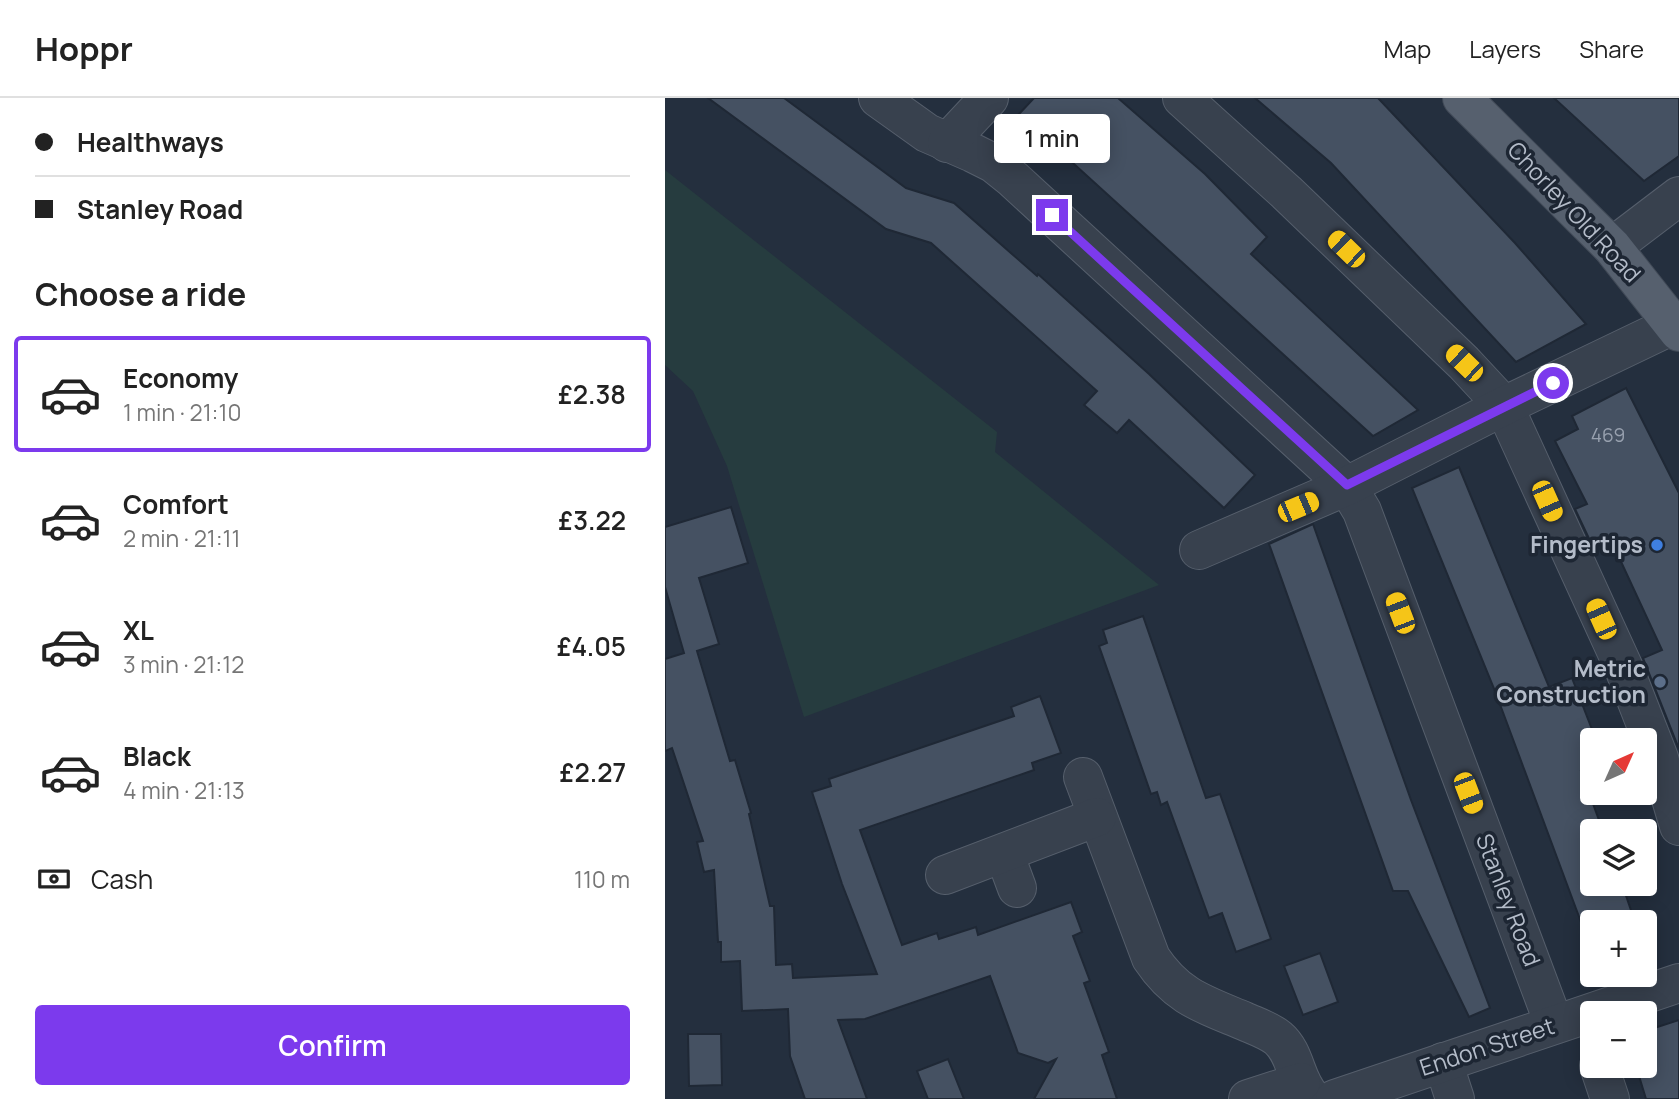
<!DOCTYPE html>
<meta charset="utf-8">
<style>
body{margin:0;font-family:Manrope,sans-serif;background:#f2f2f2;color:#222;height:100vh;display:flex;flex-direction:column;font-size:26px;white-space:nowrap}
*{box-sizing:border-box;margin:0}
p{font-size:23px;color:#767676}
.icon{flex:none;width:38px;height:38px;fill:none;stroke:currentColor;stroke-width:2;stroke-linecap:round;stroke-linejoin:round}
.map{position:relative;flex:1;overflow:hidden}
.drawer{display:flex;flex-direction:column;background:#fff;width:665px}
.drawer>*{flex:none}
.top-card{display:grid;align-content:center;height:154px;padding:0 35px;background:#fff}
.needle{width:46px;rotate:45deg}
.controls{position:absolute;left:915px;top:630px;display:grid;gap:14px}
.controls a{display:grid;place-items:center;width:77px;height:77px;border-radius:7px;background:#fff;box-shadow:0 4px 18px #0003;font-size:35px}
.end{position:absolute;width:32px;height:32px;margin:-16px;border:9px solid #7c3aed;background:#fff;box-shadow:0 0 0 4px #fff}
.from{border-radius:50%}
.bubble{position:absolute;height:49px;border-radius:7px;background:#fff;box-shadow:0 4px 18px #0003;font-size:23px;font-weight:600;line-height:49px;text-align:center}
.car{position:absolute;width:21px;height:42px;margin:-21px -10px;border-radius:9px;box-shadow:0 0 5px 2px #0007;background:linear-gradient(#f5c518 24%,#345 0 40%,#f5c518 0 76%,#345 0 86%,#f5c518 0)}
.top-card b{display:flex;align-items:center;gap:24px;height:66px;font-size:26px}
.top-card b+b{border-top:2px solid #e0e0e0}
.top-card i{width:18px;height:18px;background:#222}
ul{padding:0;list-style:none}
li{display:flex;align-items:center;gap:21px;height:116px;margin:0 14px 10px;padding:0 21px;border:4px solid transparent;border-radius:7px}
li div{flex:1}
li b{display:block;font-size:26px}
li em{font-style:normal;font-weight:600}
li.selected{border-color:#7c3aed}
li>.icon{width:63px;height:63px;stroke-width:1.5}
h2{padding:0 35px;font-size:32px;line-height:84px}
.pay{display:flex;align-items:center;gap:18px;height:77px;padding:0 35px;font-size:26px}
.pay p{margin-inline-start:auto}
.button{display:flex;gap:14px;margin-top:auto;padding:14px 35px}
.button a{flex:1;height:80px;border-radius:7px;background:#7c3aed;color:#fff;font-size:28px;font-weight:600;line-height:80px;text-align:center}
header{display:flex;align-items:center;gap:42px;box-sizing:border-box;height:98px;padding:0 35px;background:#fff;border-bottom:2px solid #e0e0e0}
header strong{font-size:33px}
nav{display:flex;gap:38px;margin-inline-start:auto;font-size:24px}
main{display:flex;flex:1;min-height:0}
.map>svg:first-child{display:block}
.green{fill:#263c3f}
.building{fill:#455162;stroke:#1f2835;stroke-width:2}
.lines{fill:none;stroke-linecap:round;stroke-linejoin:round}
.minor-casing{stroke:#565f6c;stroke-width:40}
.major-casing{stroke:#414a57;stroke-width:40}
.minor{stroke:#38414e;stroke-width:38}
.major{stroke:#56606e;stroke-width:38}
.route{stroke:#7c3aed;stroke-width:9}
.shop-dot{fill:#3f7fe0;stroke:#1d2633;stroke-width:2.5}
.service-dot{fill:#5c6f8a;stroke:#1d2633;stroke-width:2.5}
.labels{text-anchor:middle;stroke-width:7;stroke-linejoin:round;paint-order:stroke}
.number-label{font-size:19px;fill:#98a1af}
.street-label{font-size:23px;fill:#b4bcc9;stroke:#1d2633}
.poi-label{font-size:23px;font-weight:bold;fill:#b4bcc9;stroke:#1d2633;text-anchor:end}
</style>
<header>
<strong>Hoppr</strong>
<nav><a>Map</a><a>Layers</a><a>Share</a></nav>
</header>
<main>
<section class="drawer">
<div class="top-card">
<b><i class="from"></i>Healthways</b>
<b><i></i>Stanley Road</b>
</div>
<h2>Choose a ride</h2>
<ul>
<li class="selected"><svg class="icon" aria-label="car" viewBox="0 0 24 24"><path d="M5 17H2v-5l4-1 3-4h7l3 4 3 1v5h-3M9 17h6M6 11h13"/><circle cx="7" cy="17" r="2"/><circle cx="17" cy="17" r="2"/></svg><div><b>Economy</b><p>1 min · 21:10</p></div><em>£2.38</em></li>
<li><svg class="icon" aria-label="car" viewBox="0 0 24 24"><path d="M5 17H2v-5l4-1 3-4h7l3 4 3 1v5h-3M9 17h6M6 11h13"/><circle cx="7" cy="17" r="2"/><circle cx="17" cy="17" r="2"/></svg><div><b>Comfort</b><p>2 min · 21:11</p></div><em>£3.22</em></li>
<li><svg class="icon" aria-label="car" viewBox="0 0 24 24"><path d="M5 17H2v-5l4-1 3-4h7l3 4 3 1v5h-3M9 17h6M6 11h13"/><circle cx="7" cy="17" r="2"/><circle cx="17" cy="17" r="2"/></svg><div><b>XL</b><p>3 min · 21:12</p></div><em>£4.05</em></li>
<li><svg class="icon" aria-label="car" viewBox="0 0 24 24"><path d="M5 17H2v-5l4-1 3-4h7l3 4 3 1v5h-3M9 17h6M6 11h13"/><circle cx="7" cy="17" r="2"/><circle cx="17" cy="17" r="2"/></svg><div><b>Black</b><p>4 min · 21:13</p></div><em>£2.27</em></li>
</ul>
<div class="pay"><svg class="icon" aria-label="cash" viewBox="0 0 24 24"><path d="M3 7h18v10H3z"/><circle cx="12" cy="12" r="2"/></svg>Cash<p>110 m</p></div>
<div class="button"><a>Confirm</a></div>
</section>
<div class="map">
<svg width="1014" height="1001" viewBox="0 0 1014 1001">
<rect width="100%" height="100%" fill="#242f3e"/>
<!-- green -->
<polygon class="green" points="0,72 332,334 330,354 494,487 139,619 62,368 28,293 0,267"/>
<!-- building -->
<g class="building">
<polygon points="43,0 119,0 241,90 289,105 372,178 373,176 484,276 590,377 559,410 464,322 452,335 419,307 432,293 266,145 221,131"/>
<polygon points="369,0 453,0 540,76 602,139 586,156 753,312 708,338 354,16"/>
<polygon points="590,0 713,0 850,145 921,226 851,264 666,65"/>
<polygon points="889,0 1014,0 1014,58 979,83"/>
<polygon points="961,290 1014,395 1014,651 978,560 997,552 945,440 928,449 910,411 922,406 890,343 913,331 907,318"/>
<polygon points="794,369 884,589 907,580 928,634 928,668 916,673 938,733 928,733 928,786 957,786 970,824 916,824 830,593 747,390"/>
<polygon points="66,409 83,465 34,480 54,546 32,553 65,663 70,662 86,715 84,716 105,808 109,808 111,867 127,866 128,880 212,876 177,786 147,694 166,688 164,681 349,618 346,609 375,598 396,655 367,665 369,672 195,732 237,847 272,835 274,841 311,829 313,837 406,804 417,834 408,838 425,883 419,885 444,954 437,957 452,1001 369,1001 391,961 383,965 353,955 325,878 200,921 173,922 202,1001 140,1001 125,958 123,911 77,913 75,863 56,864 56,844 53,844 49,772 39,774 32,744 38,743 7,650 0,653 0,561 19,555 0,489 0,429"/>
<polygon points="648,426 746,702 825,910 804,919 743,793 728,793 604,446"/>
<polygon points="478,518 541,700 555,696 606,841 571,854 557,815 544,820 502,704 496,707 492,694 486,696 434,548 442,545 438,532"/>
<polygon points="655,855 673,904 638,917 619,868"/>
<polygon points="1014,922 1014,1001 981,1001 971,968 980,968 980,933"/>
<polygon points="23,936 56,936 57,987 24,988"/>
<polygon points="283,961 299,1001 263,1001 252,973"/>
</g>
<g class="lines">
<!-- minor casing -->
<g class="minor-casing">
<g id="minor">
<polyline points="213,0 262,35 308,55 328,65 348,81 682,388 697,413 889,926"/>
<polyline points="517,0 621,94 799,265 839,308 958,568 994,660 1014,728"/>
<polyline points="282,45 324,0"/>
<polyline points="947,149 1014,98"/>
<polyline points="534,452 682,388 839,308 1010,226"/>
<path d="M418,679L486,860C512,899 538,906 579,923C590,928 603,932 613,940C632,956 630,985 648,1001"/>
<polyline points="339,755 352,790"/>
<polyline points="280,777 432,719"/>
<polyline points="778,964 790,1001"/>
<polyline points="934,968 945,1001"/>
<polyline points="583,1001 636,984"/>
<polyline points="670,1001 1014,885"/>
</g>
</g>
<!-- major casing -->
<g class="major-casing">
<polyline id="major" points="797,0 947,149 1014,234"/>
</g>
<!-- minor -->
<use href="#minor" class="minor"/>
<!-- major -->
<use href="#major" class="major"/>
</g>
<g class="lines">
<!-- route -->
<polyline class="route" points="387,117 682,387 888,285"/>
</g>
<!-- markers -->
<circle class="shop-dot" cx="992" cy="447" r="7"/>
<circle class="service-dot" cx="995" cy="584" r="7"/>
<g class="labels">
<!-- number labels -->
<g class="number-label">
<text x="943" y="344">469</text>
</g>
<!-- street labels -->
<g class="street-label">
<text transform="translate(909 114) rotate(47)" y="8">Chorley Old Road</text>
<text transform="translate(843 802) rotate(69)" y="8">Stanley Road</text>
<text transform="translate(822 949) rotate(-18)" y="8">Endon Street</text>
</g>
<!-- poi labels -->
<g class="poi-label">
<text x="978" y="455">Fingertips</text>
<text x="981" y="579">Metric<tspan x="981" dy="26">Construction</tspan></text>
</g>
</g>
</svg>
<div class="controls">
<a><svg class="needle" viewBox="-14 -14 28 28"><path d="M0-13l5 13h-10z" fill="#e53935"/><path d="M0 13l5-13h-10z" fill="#767676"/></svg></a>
<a><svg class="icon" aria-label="layers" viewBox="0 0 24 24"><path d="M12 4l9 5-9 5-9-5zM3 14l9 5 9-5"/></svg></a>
<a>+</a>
<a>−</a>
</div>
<i class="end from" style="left:888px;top:285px"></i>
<i class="end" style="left:387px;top:117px"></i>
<div class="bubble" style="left:329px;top:16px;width:116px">1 min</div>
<i class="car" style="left:681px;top:151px;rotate:314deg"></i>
<i class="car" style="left:799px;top:265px;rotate:314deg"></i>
<i class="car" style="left:882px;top:403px;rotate:156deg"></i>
<i class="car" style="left:633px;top:409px;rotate:67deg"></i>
<i class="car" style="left:735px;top:515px;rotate:339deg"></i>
<i class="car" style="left:936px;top:521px;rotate:336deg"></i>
<i class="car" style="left:803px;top:695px;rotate:159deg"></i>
</div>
</main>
